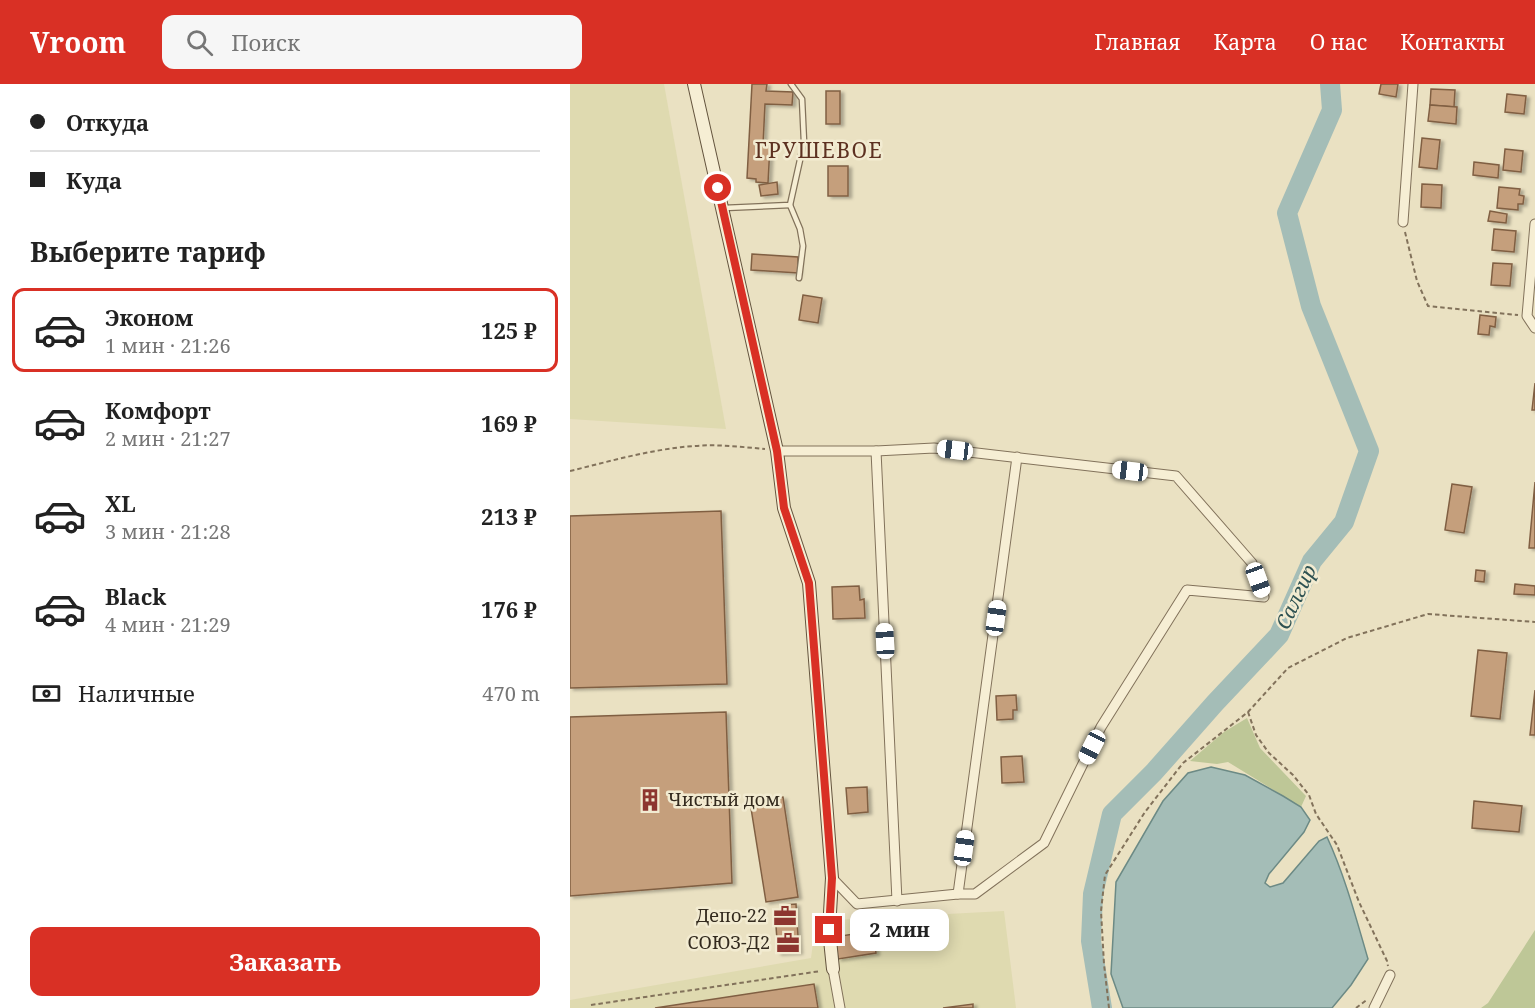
<!DOCTYPE html>
<html lang="ru">
<meta charset="utf-8">
<style>
body{margin:0;font-family:"Noto Serif",serif;background:#f6f6f6;color:#222;height:100vh;display:flex;flex-direction:column;font-size:22px;white-space:nowrap}
*{box-sizing:border-box;margin:0}
p{font-size:20px;color:#767676}
.icon{flex:none;width:33px;height:33px;fill:none;stroke:currentColor;stroke-width:2;stroke-linecap:round;stroke-linejoin:round}
.map{position:relative;flex:1;overflow:hidden}
.details{display:flex;flex-direction:column;background:#fff;width:570px}
.details>*{flex:none}
.banner{display:grid;align-content:center;height:132px;padding:0 30px;background:#fff}
.end{position:absolute;width:27px;height:27px;margin:-14px;border:8px solid #d93025;background:#fff;box-shadow:0 0 0 3px #fff}
.from{border-radius:50%}
.bubble{position:absolute;height:42px;border-radius:12px;background:#fff;box-shadow:0 3px 15px #0003;font-size:20px;font-weight:700;line-height:42px;text-align:center}
.car{position:absolute;width:18px;height:36px;margin:-18px -9px;border-radius:8px;box-shadow:0 0 4px 2px #0007;background:linear-gradient(#fff 24%,#345 0 40%,#fff 0 76%,#345 0 86%,#fff 0)}
.banner b{display:flex;align-items:center;gap:21px;height:57px;font-size:22px}
.banner b+b{border-top:2px solid #e0e0e0}
.banner i{width:15px;height:15px;background:#222}
ul{padding:0;list-style:none}
li{display:flex;align-items:center;gap:18px;height:84px;margin:0 12px 9px;padding:0 18px;border:3px solid transparent;border-radius:12px}
li div{flex:1}
li b{display:block;font-size:22px}
li em{font-style:normal;font-weight:700}
li.active{border-color:#d93025}
li>.icon{width:54px;height:54px;stroke-width:1.5}
h2{padding:0 30px;font-size:27px;line-height:72px}
.pay{display:flex;align-items:center;gap:15px;height:66px;padding:0 30px;font-size:22px}
.pay p{margin-inline-start:auto}
.action{display:flex;gap:12px;margin-top:auto;padding:12px 30px}
.action a{flex:1;height:69px;border-radius:12px;background:#d93025;color:#fff;font-size:24px;font-weight:700;line-height:69px;text-align:center}
header{display:flex;align-items:center;gap:36px;box-sizing:border-box;height:84px;padding:0 30px;background:#d93025;color:#fff}
header strong{font-size:28px}
nav{display:flex;gap:33px;margin-inline-start:auto;font-size:21px}
.search{width:420px;height:54px;background:#f6f6f6;display:flex;align-items:center;gap:15px;box-sizing:border-box;padding:0 21px;border-radius:12px;color:#767676;font-size:22px}
main{display:flex;flex:1;min-height:0}
.map>svg:first-child{display:block}
.farmland{fill:#dfdab0}
.green{fill:#bec797}
.water{fill:#a4bdb7;stroke:#6c8a85;stroke-width:1.5}
.lines{fill:none;stroke-linecap:round;stroke-linejoin:round}
.river{stroke:#a4bdb7;stroke-width:20}
.building{fill:#c59f7b;stroke:#805f43;stroke-width:1.5;filter:url(#shadow)}
.lane-casing{stroke:#82725b;stroke-width:7}
.street-casing{stroke:#82725b;stroke-width:11}
.secondary-casing{stroke:#64543e;stroke-width:14}
.path{stroke:#82725b;stroke-width:2;stroke-dasharray:4.5 3;stroke-linecap:butt}
.lane{stroke:#f6eed4;stroke-width:4.5}
.street{stroke:#f6eed4;stroke-width:9}
.secondary{stroke:#f6eed4;stroke-width:12}
.route{stroke:#d93025;stroke-width:8}
.labels{text-anchor:middle;stroke-width:5;stroke-linejoin:round;paint-order:stroke}
.poi-label{font-size:18px;fill:#332a1e;stroke:#f2ebd1;text-anchor:end}
.water-label{font-size:20px;font-style:italic;fill:#2e5252;stroke:#f2ebd1}
.quarter-label{font-size:21px;letter-spacing:1.5px;fill:#5d3121;stroke:#f2ebd1}
</style>
<header>
<strong>Vroom</strong>
<div class="search"><svg class="icon" aria-label="search" viewBox="0 0 24 24"><circle cx="10" cy="10" r="6"/><path d="M15 15l6 6"/></svg>Поиск</div>
<nav><a>Главная</a><a>Карта</a><a>О нас</a><a>Контакты</a></nav>
</header>
<main>
<section class="details">
<div class="banner">
<b><i class="from"></i>Откуда</b>
<b><i></i>Куда</b>
</div>
<h2>Выберите тариф</h2>
<ul>
<li class="active"><svg class="icon" aria-label="car" viewBox="0 0 24 24"><path d="M5 17H2v-5l4-1 3-4h7l3 4 3 1v5h-3M9 17h6M6 11h13"/><circle cx="7" cy="17" r="2"/><circle cx="17" cy="17" r="2"/></svg><div><b>Эконом</b><p>1 мин · 21:26</p></div><em>125 ₽</em></li>
<li><svg class="icon" aria-label="car" viewBox="0 0 24 24"><path d="M5 17H2v-5l4-1 3-4h7l3 4 3 1v5h-3M9 17h6M6 11h13"/><circle cx="7" cy="17" r="2"/><circle cx="17" cy="17" r="2"/></svg><div><b>Комфорт</b><p>2 мин · 21:27</p></div><em>169 ₽</em></li>
<li><svg class="icon" aria-label="car" viewBox="0 0 24 24"><path d="M5 17H2v-5l4-1 3-4h7l3 4 3 1v5h-3M9 17h6M6 11h13"/><circle cx="7" cy="17" r="2"/><circle cx="17" cy="17" r="2"/></svg><div><b>XL</b><p>3 мин · 21:28</p></div><em>213 ₽</em></li>
<li><svg class="icon" aria-label="car" viewBox="0 0 24 24"><path d="M5 17H2v-5l4-1 3-4h7l3 4 3 1v5h-3M9 17h6M6 11h13"/><circle cx="7" cy="17" r="2"/><circle cx="17" cy="17" r="2"/></svg><div><b>Black</b><p>4 мин · 21:29</p></div><em>176 ₽</em></li>
</ul>
<div class="pay"><svg class="icon" aria-label="cash" viewBox="0 0 24 24"><path d="M3 7h18v10H3z"/><circle cx="12" cy="12" r="2"/></svg>Наличные<p>470 m</p></div>
<div class="action"><a>Заказать</a></div>
</section>
<div class="map">
<svg width="965" height="924" viewBox="0 0 965 924">
<defs>
<filter id="shadow"><feDropShadow dx="3.5" dy="2" stdDeviation="1.5" flood-color="#0004"/></filter>
</defs>
<rect width="100%" height="100%" fill="#eae1c2"/>
<!-- farmland -->
<g class="farmland">
<polygon points="0,0 94,0 156,345 0,335"/>
<polygon points="434,827 446,924 0,924 0,916 241,874 246,837"/>
</g>
<!-- green -->
<g class="green">
<polygon points="677,634 690,664 736,712 731,723 658,678 647,680 620,677 654,648"/>
<polygon points="965,846 965,924 911,924 918,919"/>
</g>
<!-- water -->
<path class="water" d="M641,683L675,691L713,712L731,723L740,736L734,748L699,790L695,799L700,803L713,799L749,757L757,753C775,792 786,834 798,875L781,901L762,924H553L541,890L546,798L593,717L618,689Z"/>
<g class="lines">
<!-- river -->
<polyline class="river" points="532,924 521,857 523,810 542,730 584,688 645,619 709,551 742,477 774,438 799,367 741,222 717,129 762,26 760,0"/>
</g>
<!-- building -->
<g class="building">
<polygon points="182,0 197,0 196,7 223,8 222,21 195,20 193,61 200,61 198,99 186,98 186,95 177,94"/>
<polygon points="811,0 828,0 826,13 809,10"/>
<polygon points="861,5 885,6 884,23 860,21"/>
<rect x="256" y="7" width="14" height="33"/>
<polygon points="937,10 956,12 954,30 935,28"/>
<polygon points="860,21 887,23 886,40 858,37"/>
<polygon points="852,54 870,56 867,85 849,83"/>
<polygon points="935,65 953,67 951,88 933,86"/>
<polygon points="904,78 929,81 928,94 903,91"/>
<rect x="258" y="82" width="20" height="30"/>
<polygon points="207,98 208,110 191,112 189,101"/>
<polygon points="852,100 872,101 871,124 851,123"/>
<polygon points="929,103 950,105 949,111 954,112 953,120 948,120 948,126 927,124"/>
<polygon points="920,127 937,130 936,139 918,137"/>
<polygon points="924,145 946,147 944,168 922,166"/>
<polygon points="182,170 228,173 228,189 181,186"/>
<polygon points="923,179 942,180 940,202 921,201"/>
<polygon points="233,211 252,214 248,239 229,236"/>
<polygon points="910,231 926,233 925,243 920,242 919,251 908,250"/>
<polygon points="965,299 965,326 962,326"/>
<polygon points="965,398 965,464 959,464"/>
<polygon points="882,400 902,403 894,449 875,446"/>
<polygon points="151,427 157,600 0,604 0,432"/>
<polygon points="906,486 915,487 914,498 905,497"/>
<polygon points="945,500 965,502 965,511 944,510"/>
<polygon points="289,502 290,516 294,515 295,534 263,535 262,503"/>
<polygon points="908,566 937,569 930,635 901,632"/>
<polygon points="965,606 965,651 960,651"/>
<polygon points="446,611 447,626 443,626 443,635 427,636 426,612"/>
<polygon points="156,628 162,799 0,812 0,633"/>
<polygon points="452,672 454,698 432,699 431,673"/>
<polygon points="297,703 298,728 278,730 276,704"/>
<polygon points="213,713 228,813 196,818 180,718"/>
<polygon points="904,717 952,722 949,748 902,744"/>
<polygon points="226,820 229,868 208,869 205,829 212,828 212,821"/>
<polygon points="303,847 306,869 268,875 264,853"/>
<polygon points="244,900 248,924 85,924"/>
<polygon points="403,920 403,924 373,924"/>
</g>
<g class="lines">
<!-- lane casing -->
<g class="lane-casing">
<g id="lane">
<polyline points="220,121 230,145 233,162 229,194"/>
<polyline points="154,124 220,121 234,58 232,15 221,0"/>
</g>
</g>
<!-- street casing -->
<g class="street-casing">
<g id="street">
<polyline points="833,138 843,0"/>
<polyline points="965,140 957,232 965,244"/>
<polyline points="207,367 306,367 364,364 606,392 682,479 694,513 617,506 531,643 474,759 405,810 388,810 287,820 262,794"/>
<polyline points="306,367 327,817"/>
<polyline points="388,810 447,373"/>
<polyline points="263,885 270,924"/>
<polyline points="804,924 820,891"/>
</g>
</g>
<!-- secondary casing -->
<g class="secondary-casing">
<polyline id="secondary" points="124,0 207,367 214,424 239,499 262,794 259,846 263,885"/>
</g>
<!-- path -->
<g class="path">
<polyline points="835,148 847,197 858,222 948,231"/>
<path d="M0,387C41,377 82,365 124,362C148,360 172,363 195,365"/>
<polyline points="678,628 686,651 699,669 723,691 739,711 746,730 767,761 789,818 817,877 818,882"/>
<polyline points="21,921 251,887"/>
<polyline points="539,924 534,880 531,827 535,791 575,728 613,679 678,628 718,584 777,554 858,530 965,538"/>
<polyline points="786,924 798,915"/>
</g>
<!-- lane -->
<use href="#lane" class="lane"/>
<!-- street -->
<use href="#street" class="street"/>
<!-- secondary -->
<use href="#secondary" class="secondary"/>
</g>
<g class="lines">
<!-- route -->
<polyline class="route" points="148,104 207,367 214,424 239,499 262,794 259,846"/>
</g>
<!-- icons -->
<defs>
<g id="building-bare" transform="scale(1.8)"><path d="M-4-6H4V6H1V3H-1V6H-4ZM-2.5-4.3h1.7v1.8h-1.7ZM.8-4.3h1.7v1.8H.8ZM-2.5-1h1.7V.8h-1.7ZM.8-1h1.7V.8H.8Z" fill="#8d352f" stroke="#f2ebd1" stroke-width="2.5" paint-order="stroke"/></g>
<g id="office-bare" transform="scale(1.8)"><path d="M-6-3h4V-5.5h4V-3h4V5H-6ZM-1-4.5V-3h2v-1.5ZM-6 0V1H6V0Z" fill="#8d352f" stroke="#f2ebd1" stroke-width="2.5" paint-order="stroke"/></g>
</defs>
<g fill-rule="evenodd">
<use href="#building-bare" x="80" y="716"/>
<use href="#office-bare" x="215" y="832"/>
<use href="#office-bare" x="218" y="859"/>
</g>
<g class="labels">
<!-- poi labels -->
<g class="poi-label">
<text x="98" y="722" text-anchor="start">Чистый дом</text>
<text x="197" y="838">Депо-22</text>
<text x="200" y="865">СОЮЗ-Д2</text>
</g>
<!-- water labels -->
<g class="water-label">
<text transform="translate(726 513) rotate(-65)" y="7">Салгир</text>
</g>
<!-- quarter labels -->
<g class="quarter-label">
<text x="249" y="74">ГРУШЕВОЕ</text>
</g>
</g>
</svg>
<i class="end from" style="left:148px;top:104px"></i>
<i class="end" style="left:259px;top:846px"></i>
<div class="bubble" style="left:280px;top:825px;width:99px">2 мин</div>
<i class="car" style="left:385px;top:366px;rotate:277deg"></i>
<i class="car" style="left:560px;top:387px;rotate:277deg"></i>
<i class="car" style="left:688px;top:496px;rotate:160deg"></i>
<i class="car" style="left:426px;top:534px;rotate:8deg"></i>
<i class="car" style="left:315px;top:557px;rotate:357deg"></i>
<i class="car" style="left:522px;top:663px;rotate:207deg"></i>
<i class="car" style="left:394px;top:764px;rotate:8deg"></i>
</div>
</main>
